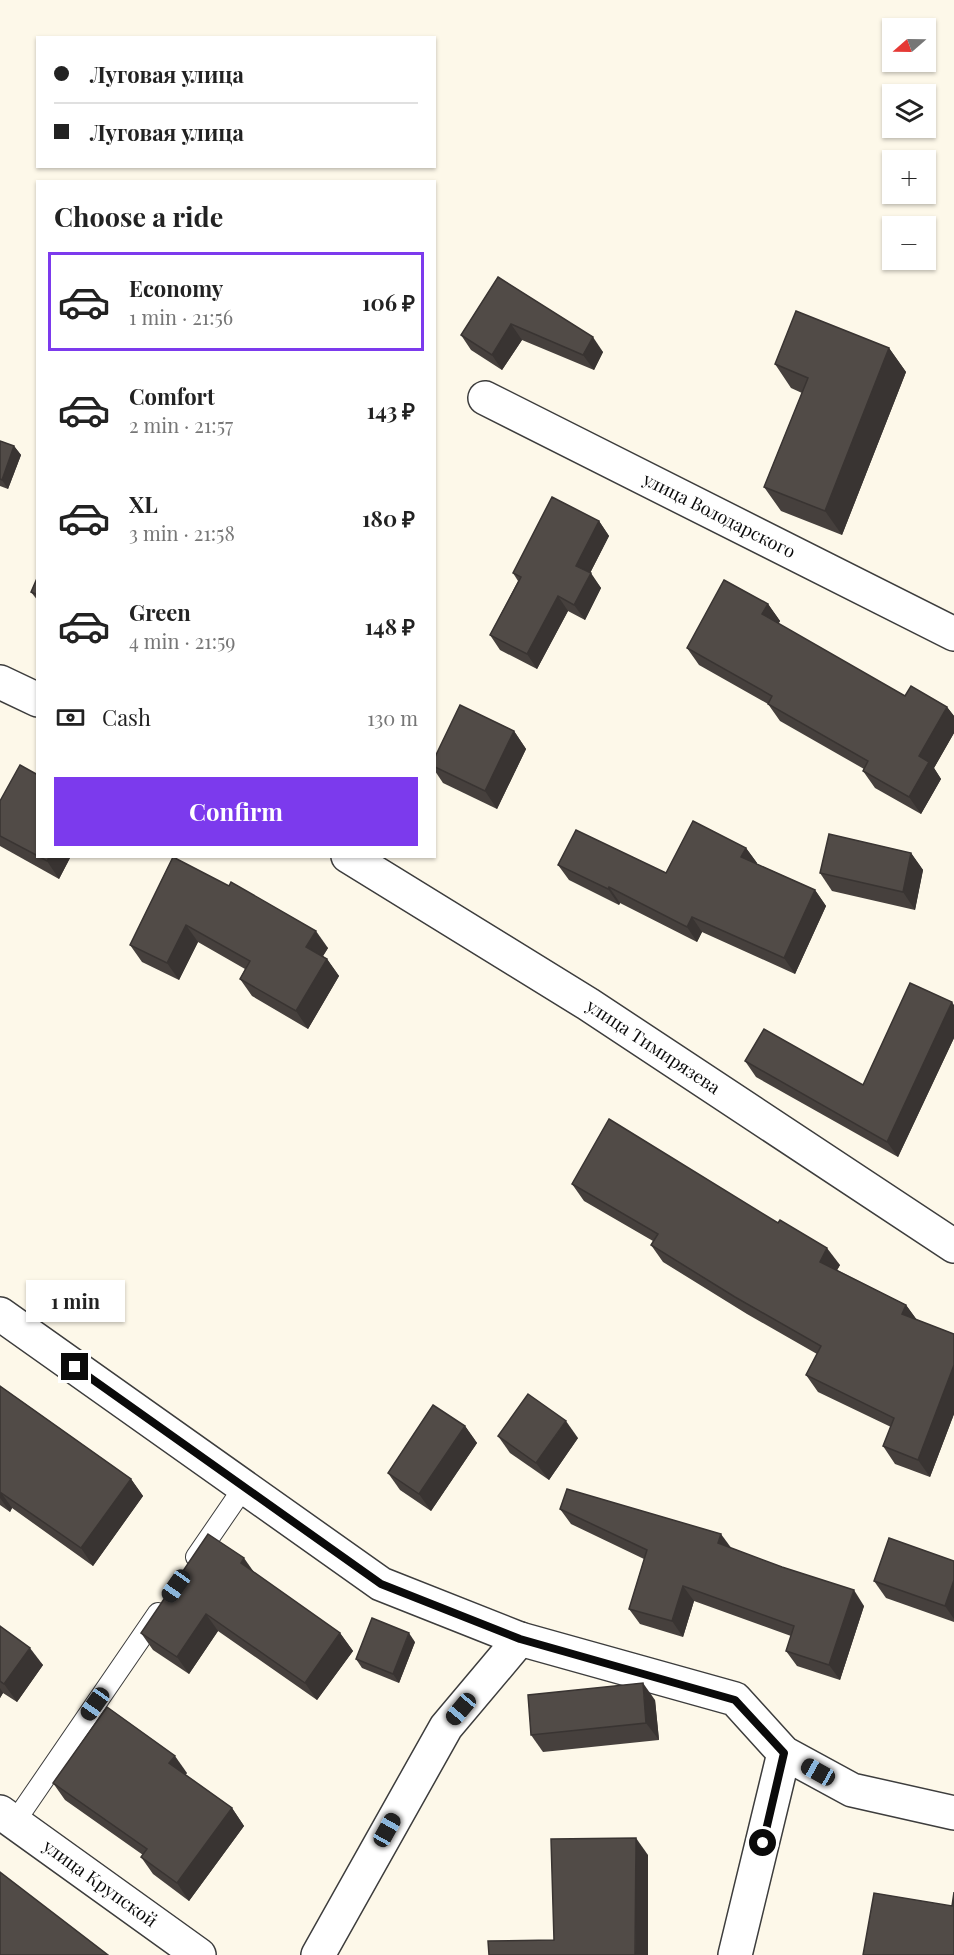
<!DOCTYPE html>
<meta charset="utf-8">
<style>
body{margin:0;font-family:"Playfair Display",serif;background:#f2f2f2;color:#222;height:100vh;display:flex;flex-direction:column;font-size:22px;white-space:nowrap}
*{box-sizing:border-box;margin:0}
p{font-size:20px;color:#767676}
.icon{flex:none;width:33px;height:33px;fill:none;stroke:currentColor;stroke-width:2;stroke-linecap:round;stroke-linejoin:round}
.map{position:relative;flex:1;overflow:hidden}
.panel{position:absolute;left:36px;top:180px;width:400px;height:678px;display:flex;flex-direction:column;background:#fff;border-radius:0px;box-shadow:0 2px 4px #0004}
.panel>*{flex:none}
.guide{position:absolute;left:36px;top:36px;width:400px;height:132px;border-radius:0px;box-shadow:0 2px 4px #0004;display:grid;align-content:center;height:132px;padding:0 18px;background:#fff}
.needle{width:39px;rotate:250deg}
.fabs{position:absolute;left:882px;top:18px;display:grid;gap:12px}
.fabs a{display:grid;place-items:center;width:54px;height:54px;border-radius:0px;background:#fff;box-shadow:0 2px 4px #0004;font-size:30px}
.end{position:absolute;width:27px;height:27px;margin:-14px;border:8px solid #0a0a0a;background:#fff;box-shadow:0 0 0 3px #fff}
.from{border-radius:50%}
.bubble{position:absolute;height:42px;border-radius:0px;background:#fff;box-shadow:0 2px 4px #0004;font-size:20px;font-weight:700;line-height:42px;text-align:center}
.car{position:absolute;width:18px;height:36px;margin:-18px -9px;border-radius:8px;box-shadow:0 0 4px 2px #0007;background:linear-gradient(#222 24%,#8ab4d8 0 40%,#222 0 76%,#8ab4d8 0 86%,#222 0)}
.guide b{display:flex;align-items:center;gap:21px;height:57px;font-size:22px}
.guide b+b{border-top:2px solid #e0e0e0}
.guide i{width:15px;height:15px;background:#222}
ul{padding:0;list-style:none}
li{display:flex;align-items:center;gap:18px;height:99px;margin:0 12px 9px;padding:0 6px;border:3px solid transparent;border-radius:0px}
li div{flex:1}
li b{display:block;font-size:22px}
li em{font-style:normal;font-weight:700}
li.on{border-color:#7c3aed}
li>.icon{width:54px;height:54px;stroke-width:1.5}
h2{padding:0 18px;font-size:27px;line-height:72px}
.pay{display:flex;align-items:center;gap:15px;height:66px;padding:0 18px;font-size:22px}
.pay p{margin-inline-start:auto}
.button{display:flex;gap:12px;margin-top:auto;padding:12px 18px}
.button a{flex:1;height:69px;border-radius:0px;background:#7c3aed;color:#fff;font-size:24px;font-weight:700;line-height:69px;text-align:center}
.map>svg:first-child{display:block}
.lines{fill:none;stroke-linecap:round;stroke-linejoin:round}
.service-casing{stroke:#3d3d3d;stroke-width:22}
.minor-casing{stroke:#3d3d3d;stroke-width:36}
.service{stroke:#fff;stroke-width:20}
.minor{stroke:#fff;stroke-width:33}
.wall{fill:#46403d}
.shaded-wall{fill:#393432}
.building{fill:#514b47;stroke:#393432;stroke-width:1.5}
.route{stroke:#0a0a0a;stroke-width:8}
.labels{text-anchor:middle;stroke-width:6;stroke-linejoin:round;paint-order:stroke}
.street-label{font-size:18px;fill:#0a0a0a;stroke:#fff}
</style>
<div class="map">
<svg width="954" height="1955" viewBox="0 0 954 1955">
<rect width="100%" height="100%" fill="#fdf8e9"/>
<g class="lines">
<!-- service casing -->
<g class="service-casing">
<g id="service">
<polyline points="196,1557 244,1487"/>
<polyline points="14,1823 158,1613"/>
</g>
</g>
<!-- minor casing -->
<g class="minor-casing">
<g id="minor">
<path id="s1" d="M485,398L954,634"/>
<polyline points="0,682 38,700"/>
<path id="s2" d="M348,856L588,1004L954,1246"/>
<polyline points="0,1314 381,1584 520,1639 735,1699 784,1753 852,1790 954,1813"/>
<path id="s3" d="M0,1812L199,1955"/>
<polyline points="318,1955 446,1727 520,1639"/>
<polyline points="735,1955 784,1753"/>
</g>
</g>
<!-- service -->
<use href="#service" class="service"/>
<!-- minor -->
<use href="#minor" class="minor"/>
</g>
<!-- wall -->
<g class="wall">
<polygon points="498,277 603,352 594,370 522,340 502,370 471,350 461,335"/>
<polygon points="889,348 906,372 842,535 781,511 764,487 802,393 791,388 775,364"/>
<polygon points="0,441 14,446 21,455 8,489 0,486"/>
<polygon points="599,521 609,536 590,573 601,588 585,620 568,611 537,669 500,650 490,635 518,581 513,573"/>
<polygon points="38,576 38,601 31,592"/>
<polygon points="768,604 780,621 778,624 905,696 947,707 954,716 954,733 934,768 941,779 921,814 875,788 863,771 864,769 780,721 768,704 699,665 687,648"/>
<polygon points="514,731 526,749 497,809 443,783 435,771 435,757"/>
<polygon points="0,801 71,856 59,879 0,846"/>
<polygon points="746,848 757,863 757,864 815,890 826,906 795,974 702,932 697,942 620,903 619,905 569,880 558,865 666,873"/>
<polygon points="911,853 923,870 915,910 832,891 820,873"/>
<polygon points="173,857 328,948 323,956 327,959 339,976 308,1029 252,996 240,979 245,969 198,942 179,980 142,962 130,945"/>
<polygon points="954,1005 954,1038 898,1157 756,1077 745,1061 863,1085"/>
<polygon points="572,1184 840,1265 837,1270 906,1305 917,1320 954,1334 954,1414 930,1477 895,1464 883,1446 891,1427 818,1392 806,1375 817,1354 747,1314 663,1262 651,1245 653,1241 584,1201"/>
<polygon points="0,1386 131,1479 143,1496 93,1566 12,1508 10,1512 0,1505"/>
<polygon points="465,1426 477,1443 431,1511 400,1490 388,1473"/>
<polygon points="498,1436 578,1438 549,1480 510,1453"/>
<polygon points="560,1509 731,1548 864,1606 840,1680 797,1666 786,1651 791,1636 694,1601 683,1637 640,1624 629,1609 644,1559 571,1524"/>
<polygon points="954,1561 954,1622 886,1598 874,1581"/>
<polygon points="254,1573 340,1633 353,1651 317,1700 218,1631 189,1674 153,1650 141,1633"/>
<polygon points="0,1626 43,1665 17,1702 3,1693 0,1698"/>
<polygon points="415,1642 399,1683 362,1668 356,1659"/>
<polygon points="655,1700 659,1740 543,1752 531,1735"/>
<polygon points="187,1773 185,1775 232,1808 244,1826 189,1901 153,1874 141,1857 143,1855 65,1800 53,1783"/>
</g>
<!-- shaded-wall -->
<g class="shaded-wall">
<polygon points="511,324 522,340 502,370 492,355"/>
<polygon points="593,337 603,352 594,370 583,355"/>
<polygon points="889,348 906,372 842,535 825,511"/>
<polygon points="14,446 21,455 8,489 2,480"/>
<polygon points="599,521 609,536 586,581 576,566"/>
<polygon points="591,573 601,588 585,620 574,605"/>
<polygon points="558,596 568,611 537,669 527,654"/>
<polygon points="768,604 780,621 774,632 762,614"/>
<polygon points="947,707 954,716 954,733 934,768 941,779 921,814 909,797 919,756"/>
<polygon points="514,731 526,749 497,809 485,791"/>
<polygon points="746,848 757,863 752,873 741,857"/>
<polygon points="911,853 923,870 915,910 903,892"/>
<polygon points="50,856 71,856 59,879 47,861"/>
<polygon points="609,887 620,903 619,905 608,889"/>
<polygon points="815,890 826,906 795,974 784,958"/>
<polygon points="692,917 702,932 697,942 687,927"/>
<polygon points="186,925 198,942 179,980 167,963"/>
<polygon points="316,931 328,948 318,964 306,947"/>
<polygon points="327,959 339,976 308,1029 296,1011"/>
<polygon points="952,1002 954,1005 954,1038 898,1157 887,1142"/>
<polygon points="827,1248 840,1265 832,1279 820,1262"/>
<polygon points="906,1305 919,1323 902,1314"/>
<polygon points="954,1365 954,1414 930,1477 918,1460"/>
<polygon points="566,1421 578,1438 549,1480 536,1463"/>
<polygon points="465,1426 477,1443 431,1511 419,1494"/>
<polygon points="131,1479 143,1496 93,1566 81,1548"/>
<polygon points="0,1491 12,1508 10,1512 0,1498"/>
<polygon points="721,1534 732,1549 718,1543"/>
<polygon points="244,1558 256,1575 241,1563"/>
<polygon points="954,1580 954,1619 945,1606"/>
<polygon points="683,1586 694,1601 683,1637 672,1621"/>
<polygon points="854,1590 864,1606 840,1680 829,1665"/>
<polygon points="206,1614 218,1631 189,1674 177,1657"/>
<polygon points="340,1633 353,1651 317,1700 305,1683"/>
<polygon points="409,1633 415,1642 399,1683 393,1674"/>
<polygon points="30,1648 43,1665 17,1702 4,1684"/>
<polygon points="643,1683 655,1700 659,1740 646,1723"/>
<polygon points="0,1688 3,1693 0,1698"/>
<polygon points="175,1756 187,1773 181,1780 169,1763"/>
<polygon points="232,1808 244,1826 189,1901 177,1883"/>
<polygon points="636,1838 648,1855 648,1955 635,1955"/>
</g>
<!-- building -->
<g class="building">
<polygon points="498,277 593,337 583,355 511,324 492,355 461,335"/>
<polygon points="796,311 889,348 825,511 764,487 808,378 775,364"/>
<polygon points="0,441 14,446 2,480 0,479"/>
<polygon points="552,497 599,521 576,566 591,573 574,605 558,596 527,654 490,635 521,577 513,573"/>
<polygon points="38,576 38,595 31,592"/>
<polygon points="724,580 768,604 762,614 905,696 911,686 947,707 919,756 929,762 909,797 863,771 868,761 768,704 772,696 687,648"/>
<polygon points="460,705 514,731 485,791 435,767 435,757"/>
<polygon points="20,765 38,775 38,856 0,836 0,801"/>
<polygon points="693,821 746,848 741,857 815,890 784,958 692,917 687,927 609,887 608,889 558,865 576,830 666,873"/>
<polygon points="829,834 911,853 903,892 820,873"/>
<polygon points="38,856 50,856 47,861"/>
<polygon points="173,857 229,886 231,882 316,931 306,947 327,959 296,1011 240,979 250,961 186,925 167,963 130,945"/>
<polygon points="910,983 952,1002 887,1142 745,1061 764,1029 863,1085"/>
<polygon points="609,1119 778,1223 780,1220 827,1248 820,1262 906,1305 902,1314 954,1334 954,1365 918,1460 883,1446 894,1418 806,1375 821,1346 735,1297 651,1245 658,1234 572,1184"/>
<polygon points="0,1386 131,1479 81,1548 0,1492"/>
<polygon points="528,1394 566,1421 536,1463 498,1436"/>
<polygon points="433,1405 465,1426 419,1494 388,1473"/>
<polygon points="567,1489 721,1534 718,1543 782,1567 854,1590 829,1665 786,1651 794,1626 683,1586 672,1621 629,1609 647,1550 560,1509"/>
<polygon points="208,1534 244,1558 241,1563 340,1633 305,1683 206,1614 177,1657 141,1633"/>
<polygon points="889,1538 954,1561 954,1580 945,1606 874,1581"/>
<polygon points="372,1618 409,1633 393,1674 356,1659"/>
<polygon points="0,1626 30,1648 4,1684 0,1681"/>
<polygon points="643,1683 646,1723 531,1735 528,1695"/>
<polygon points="107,1707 175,1756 169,1763 232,1808 177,1883 141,1857 147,1849 53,1783"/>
<polygon points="636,1838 635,1955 489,1955 488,1941 554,1940 551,1839"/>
<polygon points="0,1872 108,1955 0,1955"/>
<polygon points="954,1892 954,1955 863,1955 874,1893 952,1906"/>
</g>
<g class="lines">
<!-- route -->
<polyline class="route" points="75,1367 381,1584 520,1639 735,1700 784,1753 763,1843"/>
</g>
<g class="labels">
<!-- street labels -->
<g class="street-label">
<text dy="6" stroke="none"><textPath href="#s1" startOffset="262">улица Володарского</textPath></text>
<text dy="6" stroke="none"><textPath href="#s2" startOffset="360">улица Тимирязева</textPath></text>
<text dy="6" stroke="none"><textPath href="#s3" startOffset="123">улица Крупской</textPath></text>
</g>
</g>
</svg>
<div class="fabs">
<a><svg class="needle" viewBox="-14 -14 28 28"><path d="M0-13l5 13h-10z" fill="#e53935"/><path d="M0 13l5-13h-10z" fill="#767676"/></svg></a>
<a><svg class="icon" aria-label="layers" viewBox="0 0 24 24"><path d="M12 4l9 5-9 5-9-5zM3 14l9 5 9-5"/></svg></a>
<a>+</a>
<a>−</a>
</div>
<i class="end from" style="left:763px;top:1843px"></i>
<i class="end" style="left:75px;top:1367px"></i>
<div class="bubble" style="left:26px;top:1280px;width:99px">1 min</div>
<i class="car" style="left:176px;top:1586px;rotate:215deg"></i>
<i class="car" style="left:95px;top:1704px;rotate:215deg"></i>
<i class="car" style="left:461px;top:1709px;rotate:220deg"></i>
<i class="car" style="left:818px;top:1772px;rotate:299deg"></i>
<i class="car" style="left:387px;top:1830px;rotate:29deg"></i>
<div class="guide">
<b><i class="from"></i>Луговая улица</b>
<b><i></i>Луговая улица</b>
</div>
<section class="panel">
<h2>Choose a ride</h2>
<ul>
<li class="on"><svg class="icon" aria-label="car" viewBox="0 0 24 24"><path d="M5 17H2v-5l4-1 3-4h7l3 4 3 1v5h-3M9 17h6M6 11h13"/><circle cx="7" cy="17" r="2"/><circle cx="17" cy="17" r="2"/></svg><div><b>Economy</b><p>1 min · 21:56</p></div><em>106 ₽</em></li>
<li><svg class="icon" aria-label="car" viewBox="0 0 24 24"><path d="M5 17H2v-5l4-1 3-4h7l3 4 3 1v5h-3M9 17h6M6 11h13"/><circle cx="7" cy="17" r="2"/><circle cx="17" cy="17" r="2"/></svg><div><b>Comfort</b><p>2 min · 21:57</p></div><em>143 ₽</em></li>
<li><svg class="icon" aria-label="car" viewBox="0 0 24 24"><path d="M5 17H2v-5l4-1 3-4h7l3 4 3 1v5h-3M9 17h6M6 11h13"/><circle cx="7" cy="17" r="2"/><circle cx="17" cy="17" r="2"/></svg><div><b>XL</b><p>3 min · 21:58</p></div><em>180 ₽</em></li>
<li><svg class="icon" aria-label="car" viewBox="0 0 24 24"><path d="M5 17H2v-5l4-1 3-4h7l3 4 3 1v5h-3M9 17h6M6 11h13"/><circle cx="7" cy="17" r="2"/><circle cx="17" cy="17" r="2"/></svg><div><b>Green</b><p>4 min · 21:59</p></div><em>148 ₽</em></li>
</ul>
<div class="pay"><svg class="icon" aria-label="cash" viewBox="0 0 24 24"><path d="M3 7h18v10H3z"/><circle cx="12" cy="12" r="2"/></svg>Cash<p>130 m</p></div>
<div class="button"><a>Confirm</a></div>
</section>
</div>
